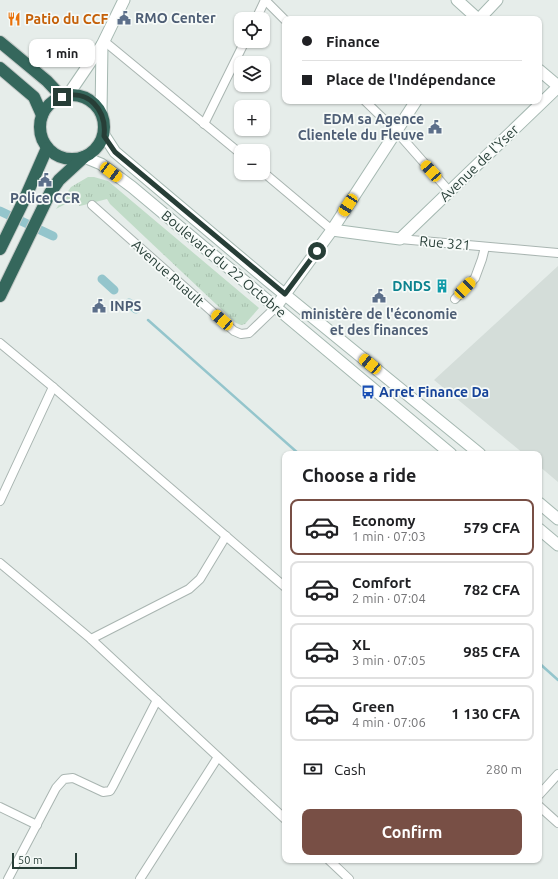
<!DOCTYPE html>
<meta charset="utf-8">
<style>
body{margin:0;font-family:Ubuntu,sans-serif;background:#f2f2f2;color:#202124;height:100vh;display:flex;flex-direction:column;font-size:15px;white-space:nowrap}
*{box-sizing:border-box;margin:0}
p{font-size:13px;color:#757577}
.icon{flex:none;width:22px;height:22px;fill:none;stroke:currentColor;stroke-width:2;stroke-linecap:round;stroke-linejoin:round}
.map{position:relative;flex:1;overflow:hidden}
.side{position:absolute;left:282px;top:451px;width:260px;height:412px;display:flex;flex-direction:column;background:#fff;border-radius:8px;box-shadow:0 1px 3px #0004}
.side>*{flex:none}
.hud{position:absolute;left:282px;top:16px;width:260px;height:88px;border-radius:8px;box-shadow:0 1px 3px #0004;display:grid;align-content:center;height:88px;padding:0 20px;background:#fff}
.buttons{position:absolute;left:234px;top:12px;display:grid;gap:8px}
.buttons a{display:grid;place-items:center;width:36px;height:36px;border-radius:8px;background:#fff;box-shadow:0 1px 3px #0004;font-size:20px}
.scale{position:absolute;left:12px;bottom:10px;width:65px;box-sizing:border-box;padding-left:4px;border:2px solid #273e37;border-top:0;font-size:11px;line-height:14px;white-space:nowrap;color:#273e37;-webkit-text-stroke:3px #f6faf8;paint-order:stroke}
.end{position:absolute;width:18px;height:18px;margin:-9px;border:5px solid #273e37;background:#fff;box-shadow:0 0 0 2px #fff}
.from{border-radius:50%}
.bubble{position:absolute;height:28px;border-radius:8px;background:#fff;box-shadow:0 1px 3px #0004;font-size:13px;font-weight:600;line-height:28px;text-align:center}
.car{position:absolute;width:12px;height:24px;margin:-12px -6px;border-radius:5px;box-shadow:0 0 3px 1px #0007;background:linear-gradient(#f5c518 24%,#345 0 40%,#f5c518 0 76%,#345 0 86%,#f5c518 0)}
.hud b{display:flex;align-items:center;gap:14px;height:38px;font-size:15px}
.hud b+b{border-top:1px solid #e0e0e0}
.hud i{width:10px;height:10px;background:#202124}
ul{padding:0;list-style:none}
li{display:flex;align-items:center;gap:12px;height:56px;margin:0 8px 6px;padding:0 12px;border:2px solid #e0e0e0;border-radius:8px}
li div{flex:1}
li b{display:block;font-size:15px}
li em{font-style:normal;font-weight:600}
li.selected{border-color:#784f45}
li>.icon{width:36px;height:36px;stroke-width:1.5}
h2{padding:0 20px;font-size:18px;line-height:48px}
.pay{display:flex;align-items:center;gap:10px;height:44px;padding:0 20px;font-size:15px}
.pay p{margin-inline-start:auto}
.primary-button{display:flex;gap:8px;margin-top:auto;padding:8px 20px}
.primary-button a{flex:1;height:46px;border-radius:8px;background:#784f45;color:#fff;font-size:16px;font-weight:600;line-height:46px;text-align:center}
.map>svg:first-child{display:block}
.built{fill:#d4ddd9}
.park{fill:url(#park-tufts)}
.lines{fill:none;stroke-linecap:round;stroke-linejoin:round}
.stream{stroke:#94c5cc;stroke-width:2.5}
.canal{stroke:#94c5cc;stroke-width:9}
.street-casing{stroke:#a9b5b1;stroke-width:10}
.secondary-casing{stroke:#a5b8b1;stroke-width:13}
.highway-casing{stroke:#c3c9c7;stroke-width:14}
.street{stroke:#fff;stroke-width:8}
.secondary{stroke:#fff;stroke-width:11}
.highway{stroke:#35675c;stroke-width:12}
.route{stroke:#273e37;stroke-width:5}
.labels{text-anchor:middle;stroke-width:3.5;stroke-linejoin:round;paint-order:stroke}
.service-label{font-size:14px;font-weight:bold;fill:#4e5e75;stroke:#f6faf8;text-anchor:start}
.food-label{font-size:14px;font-weight:bold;fill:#c56008;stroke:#f6faf8;text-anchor:start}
.street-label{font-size:14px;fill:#273e37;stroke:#f6faf8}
.culture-label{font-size:14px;font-weight:bold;fill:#0d838f;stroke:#f6faf8;text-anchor:end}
.transit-label{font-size:14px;font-weight:bold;fill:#164399;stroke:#f6faf8;text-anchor:start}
</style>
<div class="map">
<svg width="558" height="879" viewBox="0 0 558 879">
<defs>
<pattern id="park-tufts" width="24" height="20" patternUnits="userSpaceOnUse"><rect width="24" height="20" fill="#c1dcc8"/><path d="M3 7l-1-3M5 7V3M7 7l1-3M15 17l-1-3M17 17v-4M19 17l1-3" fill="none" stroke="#a6beac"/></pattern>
</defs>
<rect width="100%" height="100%" fill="#e6edea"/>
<!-- built -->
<polygon class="built" points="558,266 558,482 539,466 539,454 524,454 434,380"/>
<!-- park -->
<polygon class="park" points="88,177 94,177 108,181 259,308 245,324 241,325 236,323 110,204 107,199 80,206 73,200 56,209 71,187"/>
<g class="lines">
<!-- stream -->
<g class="stream">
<polyline points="148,320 299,454"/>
<polyline points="539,663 558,680"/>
</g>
<!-- canal -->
<g class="canal">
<polyline points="0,211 53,236"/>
<polyline points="102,279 114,290"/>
<polyline points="129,303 136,309"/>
</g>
<!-- street casing -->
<g class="street-casing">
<g id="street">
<polyline points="265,0 285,20"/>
<polyline points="256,19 265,0"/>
<polyline points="104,41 241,154"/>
<polyline points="365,101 396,131 449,191"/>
<polyline points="204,124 245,41"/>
<polyline points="263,172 332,230"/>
<polyline points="92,205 234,331 241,334 249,333 275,308"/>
<polyline points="400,239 558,253"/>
<polyline points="455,299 475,278 482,259 485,247"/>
<polyline points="0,343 53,387 285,587"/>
<polyline points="0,501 53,387"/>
<polyline points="0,563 91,639 285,819"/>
<polyline points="91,639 189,589 200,579 226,536"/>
<polyline points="539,795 558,774"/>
<polyline points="539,806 558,823"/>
<polyline points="0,807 37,825"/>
<polyline points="329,860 349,879"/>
<polyline points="8,879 56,788 64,779 73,778 103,792 110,791 113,786 157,700"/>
<polyline points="140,879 218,757"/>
</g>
</g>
<!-- secondary casing -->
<g class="secondary-casing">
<g id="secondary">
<polyline points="457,0 478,19"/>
<polyline points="479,19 497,0"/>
<polyline points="539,70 558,86"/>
<polyline points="68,95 102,45 124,0"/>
<polyline points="101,113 102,45"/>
<polyline points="104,135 115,152 267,280 480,454"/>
<polyline points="84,157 101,164 132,187 451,454"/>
<polyline points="332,230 400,239 558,87"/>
<polyline points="275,308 332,230 416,101"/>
<polyline points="539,503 558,519"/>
<polyline points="539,529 558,545"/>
</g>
</g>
<!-- highway casing -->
<g class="highway-casing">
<g id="highway">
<polyline points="0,42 47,81 62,97"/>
<polyline points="0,68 34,97 42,115"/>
<circle cx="72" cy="127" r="32"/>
<polyline points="0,249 26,196 47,148"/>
<polyline points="0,296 50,193 59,180 84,157"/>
</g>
</g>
<!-- street -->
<use href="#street" class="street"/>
<!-- secondary -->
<use href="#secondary" class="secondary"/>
<!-- highway -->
<use href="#highway" class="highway"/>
</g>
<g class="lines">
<!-- route -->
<path class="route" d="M62,97C88,88 107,110 104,136L115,152L285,294L317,251"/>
</g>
<!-- icons -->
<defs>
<g id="civic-bare" transform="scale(1.08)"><path d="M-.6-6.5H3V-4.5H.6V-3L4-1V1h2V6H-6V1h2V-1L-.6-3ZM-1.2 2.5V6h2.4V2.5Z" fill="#5c6f8a" stroke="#f6faf8" stroke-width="2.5" paint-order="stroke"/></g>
<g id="restaurant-bare" transform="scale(1.08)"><path d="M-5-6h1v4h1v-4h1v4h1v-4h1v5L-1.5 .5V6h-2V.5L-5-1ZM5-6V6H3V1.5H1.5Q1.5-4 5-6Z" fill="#e8710a" stroke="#f6faf8" stroke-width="2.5" paint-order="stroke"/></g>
<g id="building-bare" transform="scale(1.08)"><path d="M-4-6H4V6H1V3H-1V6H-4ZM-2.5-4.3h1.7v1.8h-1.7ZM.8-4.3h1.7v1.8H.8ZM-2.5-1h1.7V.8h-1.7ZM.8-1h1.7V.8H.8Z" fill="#0f9aa8" stroke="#f6faf8" stroke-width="2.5" paint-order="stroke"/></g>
<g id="bus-bare" transform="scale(1.08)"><path d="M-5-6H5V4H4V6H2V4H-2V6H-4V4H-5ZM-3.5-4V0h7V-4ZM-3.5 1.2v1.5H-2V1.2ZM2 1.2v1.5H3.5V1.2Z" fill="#1a4fb4" stroke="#f6faf8" stroke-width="2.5" paint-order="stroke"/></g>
</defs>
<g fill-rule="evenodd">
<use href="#civic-bare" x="124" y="18"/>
<use href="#restaurant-bare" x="14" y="19"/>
<use href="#civic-bare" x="435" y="127"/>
<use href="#civic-bare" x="45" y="180"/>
<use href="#building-bare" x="442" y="286"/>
<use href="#civic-bare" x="379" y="296"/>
<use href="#civic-bare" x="99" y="306"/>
<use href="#bus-bare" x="368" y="392"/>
</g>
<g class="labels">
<!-- service labels -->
<g class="service-label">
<text x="135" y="23">RMO Center</text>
<text x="424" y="124" text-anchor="end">EDM sa Agence<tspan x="424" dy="16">Clientele du Fleuve</tspan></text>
<text x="45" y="203" text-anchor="middle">Police CCR</text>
<text x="110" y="311">INPS</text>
<text x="379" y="319" text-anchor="middle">ministère de l'économie<tspan x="379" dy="16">et des finances</tspan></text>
</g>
<!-- food labels -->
<g class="food-label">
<text x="25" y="24">Patio du CCF</text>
</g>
<!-- street labels -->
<g class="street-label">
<text transform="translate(479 163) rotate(-44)" y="5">Avenue de l'Yser</text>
<text transform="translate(445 243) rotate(5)" y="5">Rue 321</text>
<text transform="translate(224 264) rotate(40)" y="5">Boulevard du 22 Octobre</text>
<text transform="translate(168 273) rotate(42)" y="5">Avenue Ruault</text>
</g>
<!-- culture labels -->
<g class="culture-label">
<text x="431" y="291">DNDS</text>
</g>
<!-- transit labels -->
<g class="transit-label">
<text x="379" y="397">Arret Finance Da</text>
</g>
</g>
</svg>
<div class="buttons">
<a><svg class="icon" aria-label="locate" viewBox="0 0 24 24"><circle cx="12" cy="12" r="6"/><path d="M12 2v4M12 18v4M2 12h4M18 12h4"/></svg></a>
<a><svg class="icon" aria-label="layers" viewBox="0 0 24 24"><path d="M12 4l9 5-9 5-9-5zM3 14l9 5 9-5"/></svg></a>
<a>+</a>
<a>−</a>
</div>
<div class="scale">50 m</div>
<i class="end from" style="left:317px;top:251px"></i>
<i class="end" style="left:62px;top:97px"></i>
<div class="bubble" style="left:29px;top:39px;width:66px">1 min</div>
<i class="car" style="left:431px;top:171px;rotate:318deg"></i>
<i class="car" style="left:111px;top:172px;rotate:127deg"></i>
<i class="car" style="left:348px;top:205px;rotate:213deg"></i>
<i class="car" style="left:465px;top:288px;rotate:44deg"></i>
<i class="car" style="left:222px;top:320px;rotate:311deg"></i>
<i class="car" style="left:370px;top:364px;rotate:309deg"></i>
<div class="hud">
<b><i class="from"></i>Finance</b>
<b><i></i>Place de l'Indépendance</b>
</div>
<section class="side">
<h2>Choose a ride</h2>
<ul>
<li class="selected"><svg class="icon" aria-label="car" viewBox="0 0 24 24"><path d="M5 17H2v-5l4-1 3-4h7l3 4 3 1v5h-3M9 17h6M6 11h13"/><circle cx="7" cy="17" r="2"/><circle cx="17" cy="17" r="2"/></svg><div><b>Economy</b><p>1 min · 07:03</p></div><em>579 CFA</em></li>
<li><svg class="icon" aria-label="car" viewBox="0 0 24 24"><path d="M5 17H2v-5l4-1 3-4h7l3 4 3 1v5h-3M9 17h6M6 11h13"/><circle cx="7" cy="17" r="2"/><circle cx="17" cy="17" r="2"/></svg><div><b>Comfort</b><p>2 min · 07:04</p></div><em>782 CFA</em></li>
<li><svg class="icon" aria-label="car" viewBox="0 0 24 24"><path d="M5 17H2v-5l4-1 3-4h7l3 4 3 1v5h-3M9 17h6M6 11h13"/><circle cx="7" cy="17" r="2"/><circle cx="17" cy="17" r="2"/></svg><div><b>XL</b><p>3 min · 07:05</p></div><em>985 CFA</em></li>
<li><svg class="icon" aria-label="car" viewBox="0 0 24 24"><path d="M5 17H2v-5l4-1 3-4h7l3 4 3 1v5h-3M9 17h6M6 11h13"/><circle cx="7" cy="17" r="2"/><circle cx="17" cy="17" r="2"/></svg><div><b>Green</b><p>4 min · 07:06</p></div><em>1 130 CFA</em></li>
</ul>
<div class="pay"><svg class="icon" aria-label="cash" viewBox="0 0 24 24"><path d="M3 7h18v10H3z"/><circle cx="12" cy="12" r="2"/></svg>Cash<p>280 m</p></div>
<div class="primary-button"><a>Confirm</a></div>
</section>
</div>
